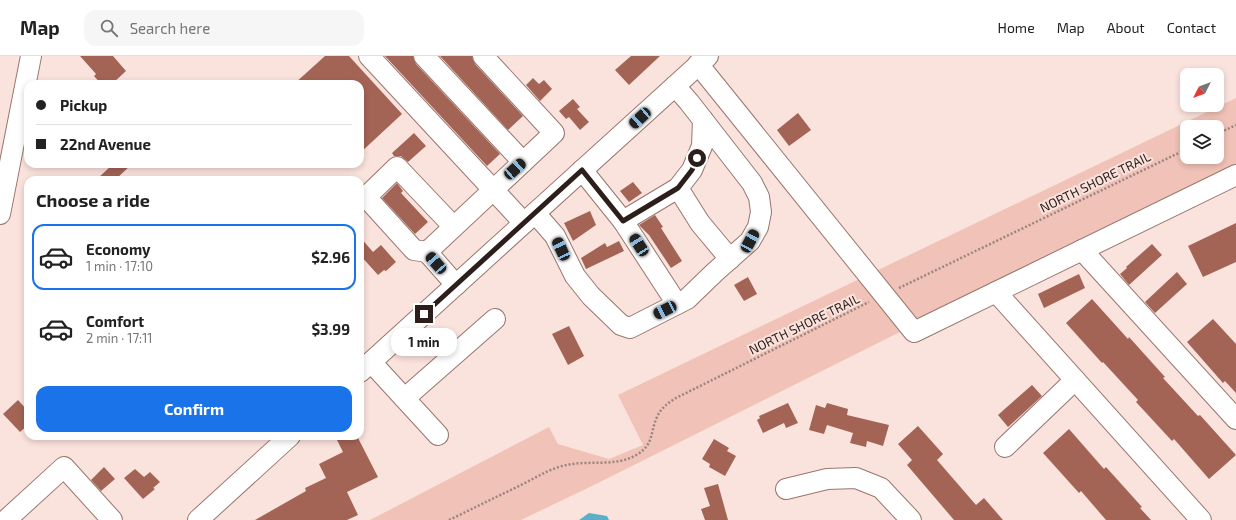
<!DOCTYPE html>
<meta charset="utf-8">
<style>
body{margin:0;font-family:"Exo 2",sans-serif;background:#f6f6f6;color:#222;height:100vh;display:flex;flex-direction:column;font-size:15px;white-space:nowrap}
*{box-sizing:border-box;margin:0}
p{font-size:13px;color:#767676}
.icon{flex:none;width:22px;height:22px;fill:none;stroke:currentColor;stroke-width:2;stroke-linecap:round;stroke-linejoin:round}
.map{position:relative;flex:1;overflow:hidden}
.panel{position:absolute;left:24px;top:120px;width:340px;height:264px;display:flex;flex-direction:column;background:#fff;border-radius:12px;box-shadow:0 2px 6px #0003}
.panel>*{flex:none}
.hud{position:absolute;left:24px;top:24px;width:340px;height:88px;border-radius:12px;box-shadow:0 2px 6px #0003;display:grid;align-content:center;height:88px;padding:0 12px;background:#fff}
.needle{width:26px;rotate:228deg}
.controls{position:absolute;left:1180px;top:12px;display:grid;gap:8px}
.controls a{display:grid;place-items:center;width:44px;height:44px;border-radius:8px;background:#fff;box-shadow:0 2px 6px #0003;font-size:20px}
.end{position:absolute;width:18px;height:18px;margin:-9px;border:5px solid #2c1e1b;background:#fff;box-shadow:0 0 0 2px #fff}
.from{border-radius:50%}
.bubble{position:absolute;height:28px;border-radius:12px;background:#fff;box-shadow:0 2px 6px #0003;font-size:13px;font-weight:700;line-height:28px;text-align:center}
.car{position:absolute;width:12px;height:24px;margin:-12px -6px;border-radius:5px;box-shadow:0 0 3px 1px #0007;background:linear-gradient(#222 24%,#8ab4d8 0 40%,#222 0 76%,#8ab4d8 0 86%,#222 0)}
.hud b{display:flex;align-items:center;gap:14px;height:38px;font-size:15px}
.hud b+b{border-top:1px solid #e0e0e0}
.hud i{width:10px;height:10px;background:#222}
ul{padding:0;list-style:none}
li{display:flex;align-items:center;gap:12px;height:66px;margin:0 8px 6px;padding:0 4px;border:2px solid transparent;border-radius:12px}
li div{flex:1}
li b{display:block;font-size:15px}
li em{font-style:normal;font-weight:700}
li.selected{border-color:#1a73e8}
li>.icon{width:36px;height:36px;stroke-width:1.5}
h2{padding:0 12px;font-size:18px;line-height:48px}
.cta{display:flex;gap:8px;margin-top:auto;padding:8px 12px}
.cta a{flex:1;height:46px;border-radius:12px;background:#1a73e8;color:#fff;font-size:16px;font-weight:700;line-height:46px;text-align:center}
header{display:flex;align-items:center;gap:24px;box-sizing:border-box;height:56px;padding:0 20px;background:#fff;border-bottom:1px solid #e0e0e0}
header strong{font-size:19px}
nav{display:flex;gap:22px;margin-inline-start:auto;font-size:14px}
.search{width:280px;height:36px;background:#f6f6f6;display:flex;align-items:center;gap:10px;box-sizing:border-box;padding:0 14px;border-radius:12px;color:#767676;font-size:15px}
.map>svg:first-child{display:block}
.green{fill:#f1c2b7;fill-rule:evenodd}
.water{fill:#5daec7}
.building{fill:#a46455}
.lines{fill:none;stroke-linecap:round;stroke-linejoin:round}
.minor-casing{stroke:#99766e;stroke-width:22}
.path{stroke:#998681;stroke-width:2.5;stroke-dasharray:2 2;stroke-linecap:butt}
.minor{stroke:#fff;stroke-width:20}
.route{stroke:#2c1e1b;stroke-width:5}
.labels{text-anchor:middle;stroke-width:4;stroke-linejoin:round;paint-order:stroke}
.street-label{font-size:13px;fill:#2c1e1b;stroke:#fbe3dd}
</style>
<header>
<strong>Map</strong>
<div class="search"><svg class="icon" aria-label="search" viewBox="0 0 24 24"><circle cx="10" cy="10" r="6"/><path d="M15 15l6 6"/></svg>Search here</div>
<nav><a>Home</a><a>Map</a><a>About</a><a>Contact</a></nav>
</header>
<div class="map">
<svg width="1236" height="464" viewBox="0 0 1236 464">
<rect width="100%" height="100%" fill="#fbe3dd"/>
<!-- green -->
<path class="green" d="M1236,42V108L596,428L521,464H370L549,371L558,388L609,403L643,389L618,339ZM1187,71H1217V101H1187Z"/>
<!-- water -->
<polygon class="water" points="589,457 607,460 609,464 579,464"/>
<!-- building -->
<g class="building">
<polygon points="80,0 113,0 126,15 112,28 101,28 94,20 96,18"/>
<polygon points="325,0 349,0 402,58 360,97 360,28 294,28"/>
<polygon points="385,0 413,0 416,8 500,98 487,110"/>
<polygon points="440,0 472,0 475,8 523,60 508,74"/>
<polygon points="631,0 660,0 629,29 615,14"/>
<polygon points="533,22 539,28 544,24 552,33 540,45 526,29"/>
<polygon points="573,43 580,51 577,53 589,66 580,74 569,61 566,63 559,55"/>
<polygon points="798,57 811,74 789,90 777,74"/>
<polygon points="414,77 426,90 408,106 401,100 394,100 392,97"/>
<polygon points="113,108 132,108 115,124 96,124"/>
<polygon points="633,126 642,137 629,146 620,135"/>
<polygon points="397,127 403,135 401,137 428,166 415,178 382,142"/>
<polygon points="590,155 596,169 573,185 564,167"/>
<polygon points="655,159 663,171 661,172 682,205 671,212 649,179 639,169"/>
<polygon points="1236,167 1236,206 1203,221 1188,190"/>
<polygon points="360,181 373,196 381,189 396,206 386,215 384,214 378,219 360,199"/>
<polygon points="619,185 624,195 586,213 581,202 605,187 607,191"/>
<polygon points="1152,188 1162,199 1129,229 1120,218 1127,212 1126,211"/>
<polygon points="1177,216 1187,228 1155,257 1145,246"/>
<polygon points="1079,218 1085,232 1044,252 1038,238"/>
<polygon points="748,221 757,238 744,245 734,229"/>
<polygon points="1092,243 1128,283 1129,281 1165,321 1163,322 1198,360 1200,359 1236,399 1209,423 1174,383 1172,385 1136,346 1138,344 1103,306 1102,307 1066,267"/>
<polygon points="1213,263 1236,288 1236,337 1225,325 1223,327 1187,286"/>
<polygon points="569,270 584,300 568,309 552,278"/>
<polygon points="1032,329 1042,340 1008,371 998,359"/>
<polygon points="18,344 28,355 28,369 20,376 3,358"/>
<polygon points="788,347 798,367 786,372 784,367 763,377 757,364 760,362 759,360"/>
<polygon points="827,347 848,353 847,359 889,369 883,390 867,385 866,391 850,387 853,377 827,369 824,378 809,374 816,349 825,352"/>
<polygon points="918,370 943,398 937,404 976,449 984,442 1003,464 954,464 907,409 912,404 898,388"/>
<polygon points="1069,373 1104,413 1106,411 1142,451 1140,452 1151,464 1106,464 1081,435 1079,437 1043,397"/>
<polygon points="335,380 357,380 378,421 347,436 358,459 347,464 255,464 306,435 305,432 326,422 319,408 343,396"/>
<polygon points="714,383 729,392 727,395 736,400 725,420 709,411 710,408 702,403"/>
<polygon points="104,411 115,423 101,435 91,424"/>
<polygon points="135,413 144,421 150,416 160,426 153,432 155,433 143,443 124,422"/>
<polygon points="718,428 728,464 705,464 701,453 710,450 704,432"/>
</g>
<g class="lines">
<!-- minor casing -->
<g class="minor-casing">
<g id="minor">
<polyline points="369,0 524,167"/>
<polyline points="424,0 523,106"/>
<polyline points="698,8 914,276 1236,119"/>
<polyline points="582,114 623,165 677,248"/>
<polyline points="678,132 700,167 730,203"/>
<polyline points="535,157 555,180 575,220 591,240 621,269 630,272 687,243 715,216 750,185 758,171 761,156 759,141 752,127 689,46 675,30"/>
<polyline points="0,158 31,0"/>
<polyline points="623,165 678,132 692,114 702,90 703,64"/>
<polyline points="1082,194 1236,363"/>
<polyline points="427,196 414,194 366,141 397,111 453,170"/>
<polyline points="456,229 427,196 554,77 483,0"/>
<polyline points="996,236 1201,464"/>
<polyline points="371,306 438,379"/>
<polyline points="360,316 708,0"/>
<polyline points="405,342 495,263"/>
<polyline points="1005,391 1075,324"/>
<polyline points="786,433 827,423 856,422 881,432 911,464"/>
<polyline points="6,464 64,411 112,464"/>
<polyline points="198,464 290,380"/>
</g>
</g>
<!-- path -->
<g class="path">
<polyline points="1217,78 1236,69"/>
<polyline points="899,232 1187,93"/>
<path d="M449,464C474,452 498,440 523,428C535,422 546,415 559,411C585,402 614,413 638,398C654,388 650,376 657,361C661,352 668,347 676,342L869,246"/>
</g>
<!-- minor -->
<use href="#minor" class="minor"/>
</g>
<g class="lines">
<!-- route -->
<polyline class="route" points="424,258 582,114 623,165 678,132 692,114 697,102"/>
</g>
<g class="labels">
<!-- street labels -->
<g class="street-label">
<text transform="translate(1095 126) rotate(-26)" y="5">NORTH SHORE TRAIL</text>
<text transform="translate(804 268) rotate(-26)" y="5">NORTH SHORE TRAIL</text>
</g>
</g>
</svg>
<div class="controls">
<a><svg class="needle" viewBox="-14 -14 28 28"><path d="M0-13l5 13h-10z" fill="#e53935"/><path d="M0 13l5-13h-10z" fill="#767676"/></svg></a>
<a><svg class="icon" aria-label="layers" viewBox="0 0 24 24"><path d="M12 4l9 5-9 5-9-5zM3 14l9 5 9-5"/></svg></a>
</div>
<i class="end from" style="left:697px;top:102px"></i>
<i class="end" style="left:424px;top:258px"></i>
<div class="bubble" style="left:391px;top:272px;width:66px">1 min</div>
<i class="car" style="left:640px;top:62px;rotate:228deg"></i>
<i class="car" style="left:515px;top:113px;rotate:48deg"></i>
<i class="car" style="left:750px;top:185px;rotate:28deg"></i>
<i class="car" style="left:639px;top:189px;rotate:327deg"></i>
<i class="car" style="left:561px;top:193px;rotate:335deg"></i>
<i class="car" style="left:436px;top:207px;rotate:319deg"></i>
<i class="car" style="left:665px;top:254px;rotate:243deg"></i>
<div class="hud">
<b><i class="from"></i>Pickup</b>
<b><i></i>22nd Avenue</b>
</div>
<section class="panel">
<h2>Choose a ride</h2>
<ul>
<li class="selected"><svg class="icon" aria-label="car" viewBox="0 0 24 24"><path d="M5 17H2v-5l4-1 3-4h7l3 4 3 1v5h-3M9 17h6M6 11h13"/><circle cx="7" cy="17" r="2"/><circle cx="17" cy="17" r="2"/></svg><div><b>Economy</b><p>1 min · 17:10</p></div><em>$2.96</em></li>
<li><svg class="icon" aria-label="car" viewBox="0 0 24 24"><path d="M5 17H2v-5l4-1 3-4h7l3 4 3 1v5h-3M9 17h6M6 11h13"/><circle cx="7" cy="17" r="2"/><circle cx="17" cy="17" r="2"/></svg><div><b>Comfort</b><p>2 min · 17:11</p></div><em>$3.99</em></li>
</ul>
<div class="cta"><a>Confirm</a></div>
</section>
</div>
